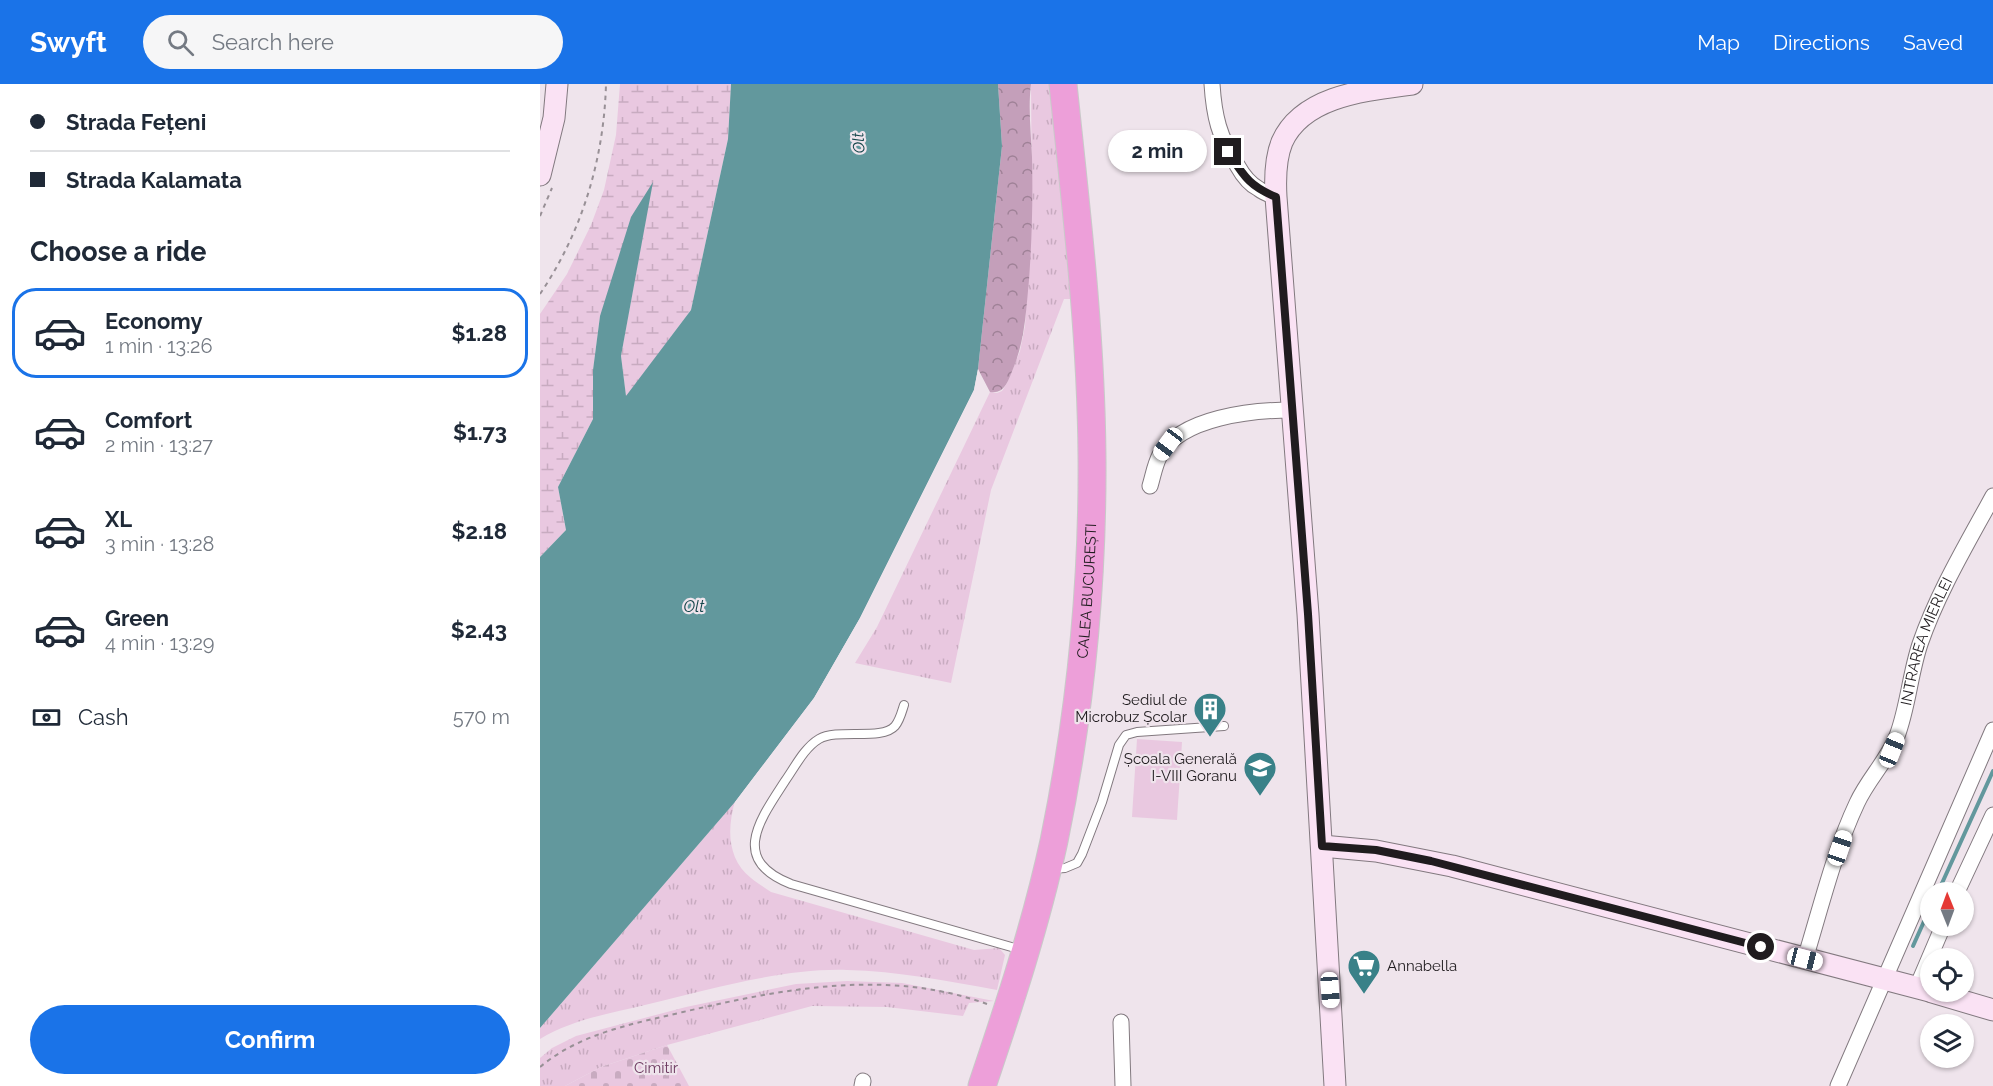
<!DOCTYPE html>
<meta charset="utf-8">
<style>
body{margin:0;font-family:Raleway,sans-serif;background:#f6f6f7;color:#1f2937;height:100vh;display:flex;flex-direction:column;font-size:22px;white-space:nowrap}
*{box-sizing:border-box;margin:0}
p{font-size:20px;color:#747a83}
.icon{flex:none;width:33px;height:33px;fill:none;stroke:currentColor;stroke-width:2;stroke-linecap:round;stroke-linejoin:round}
.map{position:relative;flex:1;overflow:hidden}
.sheet{display:flex;flex-direction:column;background:#fff;width:540px}
.sheet>*{flex:none}
.top-card{display:grid;align-content:center;height:132px;padding:0 30px;background:#fff}
.needle{width:39px;rotate:359deg}
.tools{position:absolute;left:1380px;top:798px;display:grid;gap:12px}
.tools a{display:grid;place-items:center;width:54px;height:54px;border-radius:50%;background:#fff;box-shadow:0 2px 4px #0004;font-size:30px}
.end{position:absolute;width:27px;height:27px;margin:-14px;border:8px solid #201c1f;background:#fff;box-shadow:0 0 0 3px #fff}
.from{border-radius:50%}
.bubble{position:absolute;height:42px;border-radius:21px;background:#fff;box-shadow:0 2px 4px #0004;font-size:20px;font-weight:700;line-height:42px;text-align:center}
.car{position:absolute;width:18px;height:36px;margin:-18px -9px;border-radius:8px;box-shadow:0 0 4px 2px #0007;background:linear-gradient(#fff 24%,#345 0 40%,#fff 0 76%,#345 0 86%,#fff 0)}
.top-card b{display:flex;align-items:center;gap:21px;height:57px;font-size:22px}
.top-card b+b{border-top:2px solid #e0e1e3}
.top-card i{width:15px;height:15px;background:#1f2937}
ul{padding:0;list-style:none}
li{display:flex;align-items:center;gap:18px;height:90px;margin:0 12px 9px;padding:0 18px;border:3px solid transparent;border-radius:24px}
li div{flex:1}
li b{display:block;font-size:22px}
li em{font-style:normal;font-weight:700}
li.on{border-color:#1a73e8}
li>.icon{width:54px;height:54px;stroke-width:1.5}
h2{padding:0 30px;font-size:27px;line-height:72px}
.pay{display:flex;align-items:center;gap:15px;height:66px;padding:0 30px;font-size:22px}
.pay p{margin-inline-start:auto}
.button{display:flex;gap:12px;margin-top:auto;padding:12px 30px}
.button a{flex:1;height:69px;border-radius:36px;background:#1a73e8;color:#fff;font-size:24px;font-weight:700;line-height:69px;text-align:center}
header{display:flex;align-items:center;gap:36px;box-sizing:border-box;height:84px;padding:0 30px;background:#1a73e8;color:#fff}
header strong{font-size:28px}
nav{display:flex;gap:33px;margin-inline-start:auto;font-size:21px}
.search{width:420px;height:54px;background:#f6f6f7;display:flex;align-items:center;gap:15px;box-sizing:border-box;padding:0 21px;border-radius:33px;color:#747a83;font-size:22px}
main{display:flex;flex:1;min-height:0}
.map>svg:first-child{display:block}
.grass{fill:url(#grass-tufts)}
.forest{fill:url(#forest-crowns)}
.wetland{fill:url(#wetland-marsh)}
.cemetery{fill:url(#cemetery-stones)}
.garden{fill:#e9c8e0}
.water{fill:#62989d}
.pier{fill:#efe4ec}
.lines{fill:none;stroke-linecap:round;stroke-linejoin:round}
.stream{stroke:#62989d;stroke-width:4}
.lane-casing{stroke:#82797f;stroke-width:10}
.street-casing{stroke:#82797f;stroke-width:17}
.secondary-casing{stroke:#82797f;stroke-width:23}
.highway-casing{stroke:#c9c9c9;stroke-width:29}
.path{stroke:#989096;stroke-width:2;stroke-dasharray:4.5 4.5;stroke-linecap:butt}
.lane{stroke:#fff;stroke-width:8}
.street{stroke:#fff;stroke-width:15}
.secondary{stroke:#fae2f4;stroke-width:21}
.highway{stroke:#ed9fd9;stroke-width:27}
.route{stroke:#201c1f;stroke-width:8}
.labels{text-anchor:middle;stroke-width:4.5;stroke-linejoin:round;paint-order:stroke}
.street-label{font-size:15px;fill:#201c1f;stroke:#efe4ec}
.poi-label{font-size:15px;fill:#201c1f;stroke:#efe4ec;text-anchor:end}
.park-label{font-size:15px;fill:#6c3a60;stroke:#efe4ec}
.water-label{font-size:16px;font-style:italic;fill:#14464b;stroke:#efe4ec}
</style>
<header>
<strong>Swyft</strong>
<div class="search"><svg class="icon" aria-label="search" viewBox="0 0 24 24"><circle cx="10" cy="10" r="6"/><path d="M15 15l6 6"/></svg>Search here</div>
<nav><a>Map</a><a>Directions</a><a>Saved</a></nav>
</header>
<main>
<section class="sheet">
<div class="top-card">
<b><i class="from"></i>Strada Fețeni</b>
<b><i></i>Strada Kalamata</b>
</div>
<h2>Choose a ride</h2>
<ul>
<li class="on"><svg class="icon" aria-label="car" viewBox="0 0 24 24"><path d="M5 17H2v-5l4-1 3-4h7l3 4 3 1v5h-3M9 17h6M6 11h13"/><circle cx="7" cy="17" r="2"/><circle cx="17" cy="17" r="2"/></svg><div><b>Economy</b><p>1 min · 13:26</p></div><em>$1.28</em></li>
<li><svg class="icon" aria-label="car" viewBox="0 0 24 24"><path d="M5 17H2v-5l4-1 3-4h7l3 4 3 1v5h-3M9 17h6M6 11h13"/><circle cx="7" cy="17" r="2"/><circle cx="17" cy="17" r="2"/></svg><div><b>Comfort</b><p>2 min · 13:27</p></div><em>$1.73</em></li>
<li><svg class="icon" aria-label="car" viewBox="0 0 24 24"><path d="M5 17H2v-5l4-1 3-4h7l3 4 3 1v5h-3M9 17h6M6 11h13"/><circle cx="7" cy="17" r="2"/><circle cx="17" cy="17" r="2"/></svg><div><b>XL</b><p>3 min · 13:28</p></div><em>$2.18</em></li>
<li><svg class="icon" aria-label="car" viewBox="0 0 24 24"><path d="M5 17H2v-5l4-1 3-4h7l3 4 3 1v5h-3M9 17h6M6 11h13"/><circle cx="7" cy="17" r="2"/><circle cx="17" cy="17" r="2"/></svg><div><b>Green</b><p>4 min · 13:29</p></div><em>$2.43</em></li>
</ul>
<div class="pay"><svg class="icon" aria-label="cash" viewBox="0 0 24 24"><path d="M3 7h18v10H3z"/><circle cx="12" cy="12" r="2"/></svg>Cash<p>570 m</p></div>
<div class="button"><a>Confirm</a></div>
</section>
<div class="map">
<svg width="1453" height="1002" viewBox="0 0 1453 1002">
<defs>
<pattern id="grass-tufts" width="24" height="20" patternUnits="userSpaceOnUse" patternTransform="scale(1.5)"><rect width="24" height="20" fill="#e9c8e0"/><path d="M3 7l-1-3M5 7V3M7 7l1-3M15 17l-1-3M17 17v-4M19 17l1-3" fill="none" stroke="#c8abc0"/></pattern>
<pattern id="forest-crowns" width="20" height="18" patternUnits="userSpaceOnUse" patternTransform="scale(1.5)"><rect width="20" height="18" fill="#c49fba"/><path d="M2 6a3 3 0 1 1 6 0M12 15a3 3 0 1 1 6 0" fill="none" stroke="#9f8197"/></pattern>
<pattern id="wetland-marsh" width="20" height="14" patternUnits="userSpaceOnUse" patternTransform="scale(1.5)"><rect width="20" height="14" fill="#e9c8e0"/><path d="M1 5h8M5 5V1M11 12h8M15 12V8" fill="none" stroke="#c8abc0"/></pattern>
<pattern id="cemetery-stones" width="16" height="16" patternUnits="userSpaceOnUse" patternTransform="scale(1.5)"><rect width="16" height="16" fill="#e9c8e0"/><path d="M2 7V4a2 2 0 0 1 4 0v3zM10 15v-3a2 2 0 0 1 4 0v3z" fill="#c8abc0"/></pattern>
</defs>
<rect width="100%" height="100%" fill="#efe4ec"/>
<!-- grass -->
<g class="grass">
<polygon points="491,0 513,0 535,215 524,215 451,406 411,599 315,579 337,543 450,308 457,309 462,307 467,299 480,267 485,242 492,128"/>
<path d="M195,718C187,744 187,775 211,794C217,799 224,803 231,808L434,866L459,864L465,871L457,906C407,897 357,887 307,886C244,884 170,905 109,920C72,929 33,935 0,955V944Z"/>
<polygon points="307,897 362,899 454,917 429,919 423,932 347,923 272,922 127,961 61,983 25,1002 0,1002 0,974 12,964 36,952 146,923 256,900"/>
</g>
<!-- forest -->
<path class="forest" d="M458,0H491C488,24 491,49 492,73C493,114 492,155 489,196C486,227 485,256 473,285C468,297 465,310 450,308L438,285L462,62Z"/>
<!-- wetland -->
<polygon class="wetland" points="80,0 191,0 188,55 151,226 86,313 81,272 112,100 60,232 53,286 53,335 18,403 26,446 0,473 0,230 27,190 51,141 64,106 76,51"/>
<!-- cemetery -->
<polygon class="cemetery" points="127,961 149,1002 25,1002 61,983"/>
<!-- garden -->
<polygon class="garden" points="597,655 642,658 637,736 592,733"/>
<!-- water -->
<polygon class="water" points="191,0 458,0 462,62 438,285 434,306 320,534 274,614 195,718 0,944 0,473 26,446 18,403 53,335 53,286 60,232 91,133 113,98 81,272 86,312 151,226 188,55"/>
<!-- pier -->
<polygon class="pier" points="438,285 440,290 436,307 323,536 276,616 193,725 195,718 274,614 320,534 434,306"/>
<g class="lines">
<!-- stream -->
<g class="stream">
<polyline points="1398,808 1453,687"/>
<polyline points="1373,862 1390,824"/>
</g>
<!-- lane casing -->
<g class="lane-casing">
<g id="lane">
<path d="M364,621C362,627 360,636 355,642C342,657 298,644 279,655C264,664 255,683 245,697C219,737 190,776 251,800L482,866"/>
<polyline points="512,785 525,784 537,779 542,770 562,718 579,661 586,651 597,648 684,642"/>
</g>
</g>
<!-- street casing -->
<g class="street-casing">
<g id="street">
<path d="M672,0C674,32 679,53 697,81C702,90 709,100 719,105C724,109 731,111 736,113"/>
<path d="M610,402C613,392 615,380 620,371C641,333 713,326 752,326"/>
<polyline points="1417,808 1453,731"/>
<path id="s1" d="M1265,875C1281,823 1294,768 1317,719C1328,695 1347,677 1357,652C1368,623 1370,590 1380,560C1398,508 1427,460 1453,412"/>
<polyline points="1377,903 1403,842"/>
<polyline points="581,938 583,1002"/>
<polyline points="322,1002 323,997"/>
<polyline points="1298,1002 1453,646"/>
</g>
</g>
<!-- secondary casing -->
<g class="secondary-casing">
<g id="secondary">
<polyline points="0,91 14,34 17,0"/>
<polyline points="782,762 836,767 912,782 1390,907"/>
<polyline points="1392,908 1453,926"/>
<path d="M795,1002L768,530L736,113C735,95 735,75 742,58C763,11 828,6 872,0"/>
</g>
</g>
<!-- highway casing -->
<g class="highway-casing">
<g id="highway">
<path id="s2" d="M442,1002C469,922 496,840 514,757C540,631 553,500 552,372C551,247 536,124 523,0"/>
</g>
</g>
<!-- path -->
<g class="path">
<polyline points="0,132 12,104"/>
<path d="M0,210C42,148 64,75 66,0"/>
<path d="M0,983C41,949 92,940 143,928C242,905 347,884 447,920"/>
</g>
<!-- lane -->
<use href="#lane" class="lane"/>
<!-- street -->
<use href="#street" class="street"/>
<!-- secondary -->
<use href="#secondary" class="secondary"/>
<!-- highway -->
<use href="#highway" class="highway"/>
</g>
<g class="lines">
<!-- route -->
<path class="route" d="M688,68C704,92 709,102 736,113L768,530L782,762L836,766L891,777L1221,863"/>
</g>
<!-- icons -->
<defs>
<g id="building-pin" transform="scale(1.725)"><path d="M0 17L-7.5 6A9.5 9.5 0 1 1 7.5 6Z" fill="#398188" stroke="#efe4ec"/><path d="M-4-6H4V6H1V3H-1V6H-4ZM-2.5-4.3h1.7v1.8h-1.7ZM.8-4.3h1.7v1.8H.8ZM-2.5-1h1.7V.8h-1.7ZM.8-1h1.7V.8H.8Z" fill="#fff"/></g>
<g id="school-pin" transform="scale(1.725)"><path d="M0 17L-7.5 6A9.5 9.5 0 1 1 7.5 6Z" fill="#398188" stroke="#efe4ec"/><path d="M0-5L7-2L0 1L-7-2ZM-4 1L0 2.5L4 1V4Q0 6-4 4Z" fill="#fff"/></g>
<g id="supermarket-pin" transform="scale(1.725)"><path d="M0 17L-7.5 6A9.5 9.5 0 1 1 7.5 6Z" fill="#398188" stroke="#efe4ec"/><path d="M-6-5.5h2.5l.6 2H6L4.5 2H-2.5L-4.4-4H-6ZM-1.5 3.2a1.3 1.3 0 1 0 .1 0ZM3 3.2a1.3 1.3 0 1 0 .1 0Z" fill="#fff"/></g>
</defs>
<g fill-rule="evenodd">
<use href="#building-pin" x="670" y="625"/>
<use href="#school-pin" x="720" y="684"/>
<use href="#supermarket-pin" x="824" y="882"/>
</g>
<g class="labels">
<!-- street labels -->
<g class="street-label">
<text dy="5" stroke="none"><textPath href="#s2" startOffset="508">CALEA BUCUREȘTI</textPath></text>
<text dy="5" stroke="none"><textPath href="#s1" startOffset="342">INTRAREA MIERLEI</textPath></text>
</g>
<!-- poi labels -->
<g class="poi-label">
<text x="647" y="621">Sediul de<tspan x="647" dy="17">Microbuz Școlar</tspan></text>
<text x="697" y="680">Școala Generală<tspan x="697" dy="17">I-VIII Goranu</tspan></text>
<text x="847" y="887" text-anchor="start">Annabella</text>
</g>
<!-- park labels -->
<g class="park-label">
<text x="116" y="989">Cimitir</text>
</g>
<!-- water labels -->
<g class="water-label">
<text transform="translate(318 59) rotate(-94)" y="6">Olt</text>
<text x="154" y="528">Olt</text>
</g>
</g>
</svg>
<div class="tools">
<a><svg class="needle" viewBox="-14 -14 28 28"><path d="M0-13l5 13h-10z" fill="#e53935"/><path d="M0 13l5-13h-10z" fill="#747a83"/></svg></a>
<a><svg class="icon" aria-label="locate" viewBox="0 0 24 24"><circle cx="12" cy="12" r="6"/><path d="M12 2v4M12 18v4M2 12h4M18 12h4"/></svg></a>
<a><svg class="icon" aria-label="layers" viewBox="0 0 24 24"><path d="M12 4l9 5-9 5-9-5zM3 14l9 5 9-5"/></svg></a>
</div>
<i class="end from" style="left:1221px;top:863px"></i>
<i class="end" style="left:688px;top:68px"></i>
<div class="bubble" style="left:568px;top:46px;width:99px">2 min</div>
<i class="car" style="left:628px;top:360px;rotate:217deg"></i>
<i class="car" style="left:1352px;top:666px;rotate:22deg"></i>
<i class="car" style="left:1300px;top:764px;rotate:19deg"></i>
<i class="car" style="left:1265px;top:875px;rotate:104deg"></i>
<i class="car" style="left:790px;top:906px;rotate:176deg"></i>
</div>
</main>
